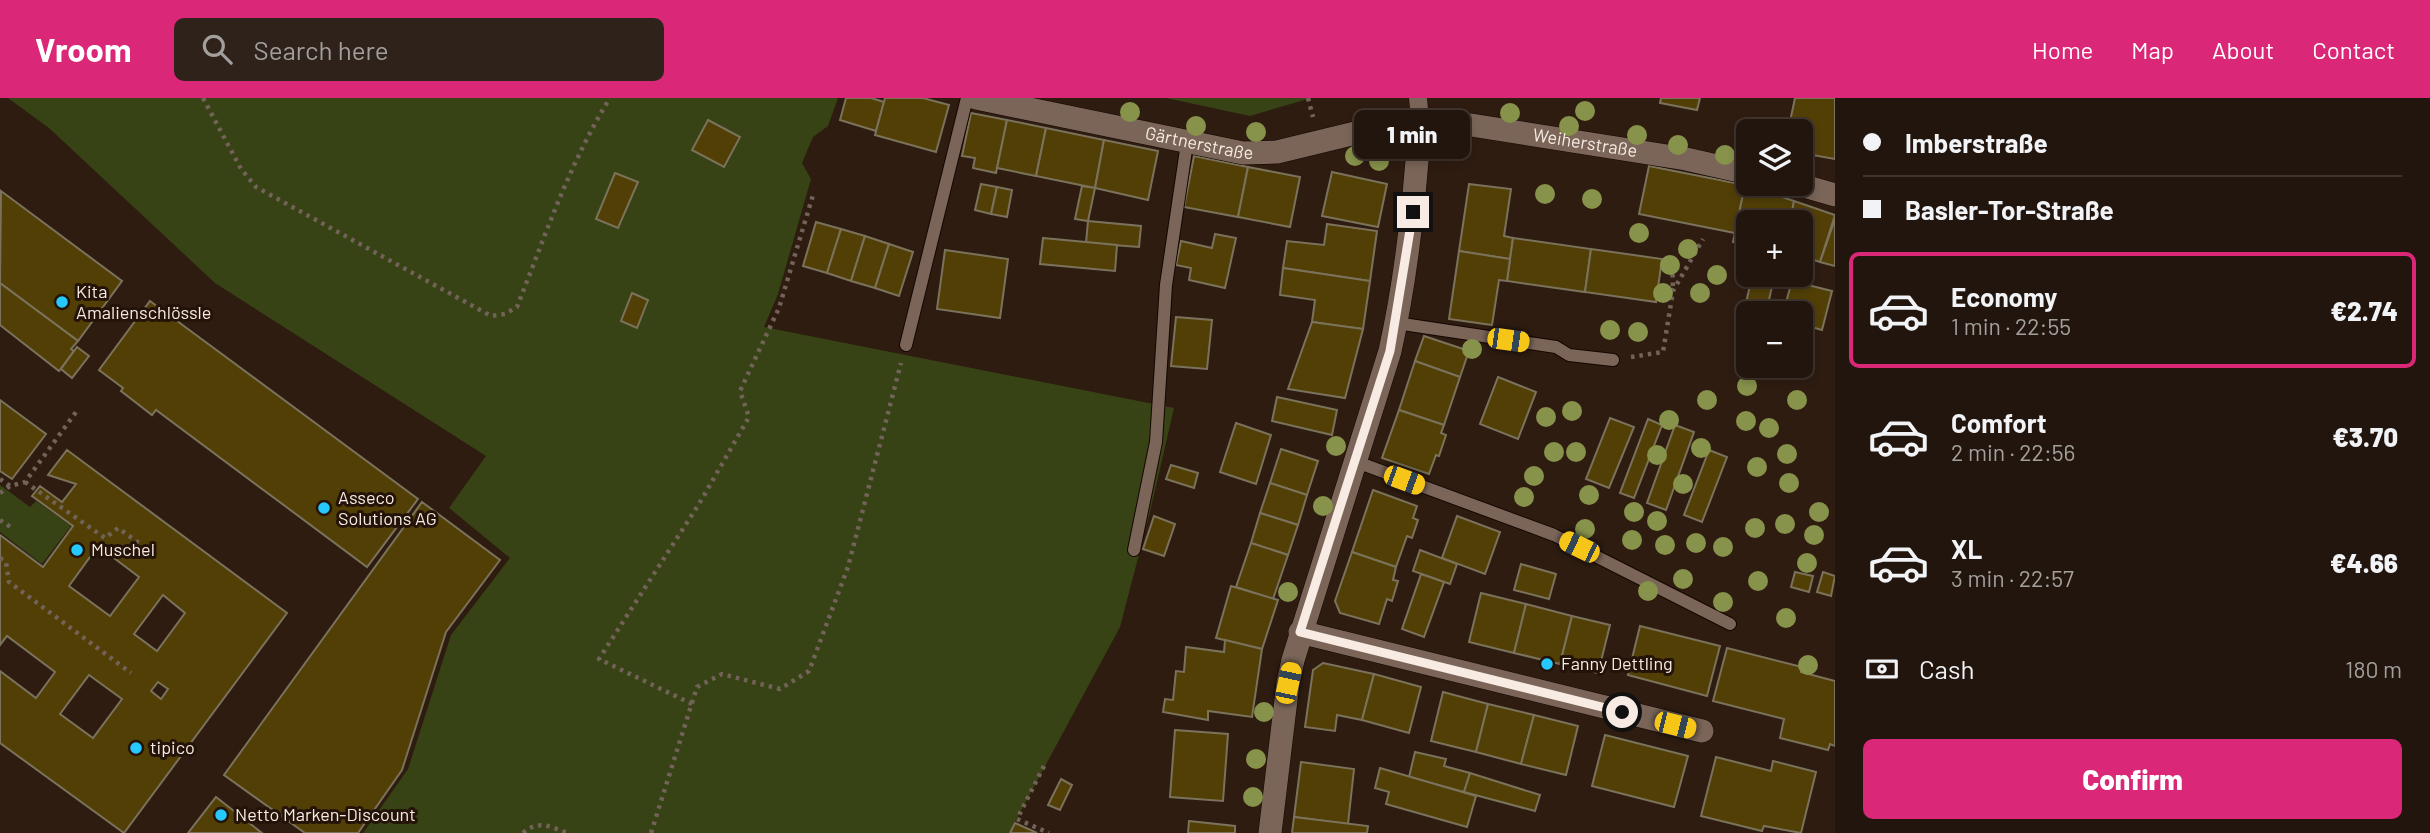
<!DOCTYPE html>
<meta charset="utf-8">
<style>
body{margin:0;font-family:Barlow,sans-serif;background:#2e221b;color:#f1f3f6;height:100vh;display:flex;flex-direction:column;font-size:26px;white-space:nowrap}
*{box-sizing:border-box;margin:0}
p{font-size:23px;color:#a29f9d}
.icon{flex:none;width:38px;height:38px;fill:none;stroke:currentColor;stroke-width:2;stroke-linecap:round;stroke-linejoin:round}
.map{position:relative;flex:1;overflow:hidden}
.panel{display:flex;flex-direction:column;background:#22150d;width:595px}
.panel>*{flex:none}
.banner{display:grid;align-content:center;height:154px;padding:0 28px;background:#22150d}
.fabs{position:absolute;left:1736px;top:21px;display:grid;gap:14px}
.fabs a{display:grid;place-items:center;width:77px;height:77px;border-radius:10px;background:#22150d;box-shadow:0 4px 10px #0003,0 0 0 2px #3f342e;font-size:35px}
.end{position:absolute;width:32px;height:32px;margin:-16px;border:9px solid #f7ebe3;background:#111;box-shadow:0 0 0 4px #111}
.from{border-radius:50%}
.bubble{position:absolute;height:49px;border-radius:10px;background:#22150d;box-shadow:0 4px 10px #0003,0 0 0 2px #3f342e;font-size:23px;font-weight:800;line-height:49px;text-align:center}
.car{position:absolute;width:21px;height:42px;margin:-21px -10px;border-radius:9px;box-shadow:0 0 5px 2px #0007;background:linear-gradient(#f5c518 24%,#345 0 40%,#f5c518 0 76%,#345 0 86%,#f5c518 0)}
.banner b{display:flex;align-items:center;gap:24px;height:66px;font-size:26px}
.banner b+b{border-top:2px solid #3f342e}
.banner i{width:18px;height:18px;background:#f1f3f6}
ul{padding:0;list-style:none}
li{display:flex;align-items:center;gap:21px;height:116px;margin:0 14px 10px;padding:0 14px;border:4px solid transparent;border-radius:10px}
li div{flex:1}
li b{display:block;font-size:26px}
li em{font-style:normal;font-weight:800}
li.active{border-color:#db2777}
li>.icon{width:63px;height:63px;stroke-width:1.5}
.pay{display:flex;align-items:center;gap:18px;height:77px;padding:0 28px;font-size:26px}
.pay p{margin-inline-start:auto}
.action{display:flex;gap:14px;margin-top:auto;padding:14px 28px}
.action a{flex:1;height:80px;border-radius:10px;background:#db2777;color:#fff;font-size:28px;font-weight:800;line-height:80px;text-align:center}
header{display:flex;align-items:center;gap:42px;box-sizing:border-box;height:98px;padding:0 35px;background:#db2777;color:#fff}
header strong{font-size:33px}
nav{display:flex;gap:38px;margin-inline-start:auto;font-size:24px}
.search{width:490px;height:63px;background:#2e221b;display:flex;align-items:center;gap:18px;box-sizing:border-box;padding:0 24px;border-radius:10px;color:#a29f9d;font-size:26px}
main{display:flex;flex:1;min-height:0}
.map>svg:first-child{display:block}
.green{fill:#374315}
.building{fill:#513f06;stroke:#7b725c;stroke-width:2;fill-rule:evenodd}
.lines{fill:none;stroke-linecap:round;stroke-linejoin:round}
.service-casing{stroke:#150601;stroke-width:14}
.pedestrian-casing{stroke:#150601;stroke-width:19}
.minor-casing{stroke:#150601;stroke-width:24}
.path{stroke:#726258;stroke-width:4.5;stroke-dasharray:3.5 5;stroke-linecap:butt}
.service{stroke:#7a6558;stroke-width:12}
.pedestrian{stroke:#7a6558;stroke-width:18}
.minor{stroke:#7a6558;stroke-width:23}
.tree{fill:#87924b}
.route{stroke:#f7ebe3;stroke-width:9}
.poi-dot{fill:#25c9fe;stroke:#241308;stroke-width:2.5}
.labels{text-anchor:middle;stroke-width:6;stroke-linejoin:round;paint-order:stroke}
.street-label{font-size:18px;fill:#f7ebe3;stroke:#241308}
.poi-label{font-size:18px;fill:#f7ebe3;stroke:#241308;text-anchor:start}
</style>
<header>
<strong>Vroom</strong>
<div class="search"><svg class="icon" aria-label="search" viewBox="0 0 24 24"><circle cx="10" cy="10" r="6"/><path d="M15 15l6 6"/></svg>Search here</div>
<nav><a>Home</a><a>Map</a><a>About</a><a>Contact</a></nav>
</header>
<main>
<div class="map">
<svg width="1835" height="735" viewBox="0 0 1835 735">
<rect width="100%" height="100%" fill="#2e1c11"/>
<!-- green -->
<g class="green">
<polygon points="8,0 838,0 828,28 813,39 802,65 811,81 778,196 764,229 1174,310 1150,414 1120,529 1009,735 363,735 408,671 451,537 510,460 449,410 486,358 215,185 49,30"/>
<polygon points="1166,0 1311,0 1250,18"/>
<polygon points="0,387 30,409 36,403 71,428 42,466 0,434"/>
</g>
<!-- building -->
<g class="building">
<polygon points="846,0 871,0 884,4 876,33 840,22"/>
<polygon points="885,0 923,0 949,7 936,54 875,37"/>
<polygon points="1661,0 1700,0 1697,12 1660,5"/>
<polygon points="1795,0 1835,0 1835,61 1801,55 1801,33 1788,33"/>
<polygon points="971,15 1007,22 996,75 973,70 975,60 962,58"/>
<polygon points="708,22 740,39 724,69 692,52"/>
<polygon points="1007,22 1046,30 1036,78 997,70"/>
<polygon points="1046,30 1104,42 1095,90 1036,78"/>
<polygon points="1104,42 1158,53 1148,102 1095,90"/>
<polygon points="1194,58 1248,69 1238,119 1184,109"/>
<polygon points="1649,68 1745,87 1735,135 1639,116"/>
<polygon points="1248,69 1300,79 1290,129 1238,119"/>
<polygon points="1332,74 1387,86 1378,129 1322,118"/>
<polygon points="615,75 638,84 618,130 596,121"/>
<polygon points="981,86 997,89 991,116 975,112"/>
<polygon points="1469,86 1511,91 1504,138 1513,140 1510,161 1459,153"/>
<polygon points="1745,87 1794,103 1790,124 1748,124 1748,148 1733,144"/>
<polygon points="1082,88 1095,90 1088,123 1075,121"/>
<polygon points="997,89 1012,92 1007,119 991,116"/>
<polygon points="1,93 122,183 78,243 0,185"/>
<polygon points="1794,103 1835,117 1820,164 1801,158 1801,124 1790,124"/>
<polygon points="1835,121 1835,168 1820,164"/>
<polygon points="1088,123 1141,128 1139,149 1086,145"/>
<polygon points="816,124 841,131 827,175 803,168"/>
<polygon points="1327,126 1377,133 1370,183 1283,170 1287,143 1324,147"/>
<polygon points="841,131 865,138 851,183 827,175"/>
<polygon points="1215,136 1236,140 1225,190 1189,182 1191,170 1176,167 1181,143 1212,150"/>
<polygon points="865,138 889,146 875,190 851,183"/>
<polygon points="1043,140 1117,147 1115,173 1040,166"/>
<polygon points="1513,140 1591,151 1585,194 1507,183"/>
<polygon points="889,146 913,154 899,198 875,190"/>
<polygon points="1591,151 1662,161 1656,204 1585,194"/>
<polygon points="945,152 1008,161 1000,220 937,211"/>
<polygon points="1459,153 1510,161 1507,183 1499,182 1492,227 1449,221"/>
<polygon points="1283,170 1370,183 1363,231 1312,224 1315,202 1280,197"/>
<polygon points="1752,179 1773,184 1766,215 1748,215 1748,227 1741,226"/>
<polygon points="1792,183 1832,193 1822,232 1801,226 1801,215 1783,215"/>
<polygon points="0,185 78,243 71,251 74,253 59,273 0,227"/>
<polygon points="632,195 648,202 637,230 621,223"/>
<polygon points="150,203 418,401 367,469 156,312 152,317 121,293 123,290 99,272"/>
<polygon points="1176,219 1212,222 1207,271 1171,268"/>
<polygon points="1312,224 1363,231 1345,300 1288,291"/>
<polygon points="1424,238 1469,253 1460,279 1415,263"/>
<polygon points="77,249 89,258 72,280 61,271"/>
<polygon points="1415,263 1460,279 1444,327 1399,312"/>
<polygon points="1498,279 1536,294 1518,341 1480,326"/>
<polygon points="1277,299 1337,312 1332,337 1272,323"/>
<polygon points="0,302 46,336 12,381 0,373"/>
<polygon points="1399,312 1444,327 1441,335 1446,337 1439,358 1436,357 1429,376 1382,360"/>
<polygon points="1610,320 1634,329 1609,390 1586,381"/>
<polygon points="1648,321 1662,327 1634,400 1620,395"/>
<polygon points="1236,325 1271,337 1256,386 1220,374"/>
<polygon points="1675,327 1694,334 1666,412 1647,405"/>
<polygon points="1281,351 1318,363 1307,397 1270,385"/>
<path d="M67,352L287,515L124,735L0,645V573L36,600L55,574L7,538L0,547V437L43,469L73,428L32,398L40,388L62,404L76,386L48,377ZM98,448L139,479L110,518L69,488ZM163,497L185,515L157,553L134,536ZM89,577L122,601L93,640L60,616ZM158,584L168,591L161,601L151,593Z"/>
<polygon points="1709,352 1727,359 1702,424 1684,417"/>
<polygon points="1171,367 1198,375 1194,390 1166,381"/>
<polygon points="1270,385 1307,397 1298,427 1260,415"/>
<polygon points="1373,392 1417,408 1413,420 1418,422 1412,440 1407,438 1396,469 1352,454"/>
<polygon points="422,404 500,462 446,534 402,672 358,735 305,735 224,677"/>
<polygon points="1260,415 1298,427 1288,457 1251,445"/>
<polygon points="1154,418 1175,426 1164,458 1143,451"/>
<polygon points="1457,418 1500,434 1485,476 1442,460"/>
<polygon points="1251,445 1288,457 1273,501 1236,489"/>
<polygon points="1420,452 1457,466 1450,486 1413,473"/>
<polygon points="1352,454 1396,469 1393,482 1398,483 1392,503 1387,501 1379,526 1340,515 1335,503"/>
<polygon points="1521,466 1556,476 1549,501 1514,492"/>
<polygon points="1795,474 1813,478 1809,494 1791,489"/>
<polygon points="1823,474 1835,478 1831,498 1817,494"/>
<polygon points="1421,476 1444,484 1424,539 1402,531"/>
<polygon points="1231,488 1278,502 1262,551 1216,540"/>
<polygon points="1481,495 1526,506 1514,555 1469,544"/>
<polygon points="1526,506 1572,518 1560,566 1514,555"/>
<polygon points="1572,518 1610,527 1598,575 1560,566"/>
<polygon points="1640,528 1720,548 1707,598 1628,577"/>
<polygon points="1225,542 1262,551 1252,619 1208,613 1208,622 1163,614 1165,601 1173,602 1176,573 1184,574 1186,549 1224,554"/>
<polygon points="1727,550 1802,569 1801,574 1835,583 1835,648 1830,646 1828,652 1780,640 1784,621 1713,603"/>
<polygon points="1323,565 1374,576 1362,622 1337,617 1335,633 1305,629 1313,572"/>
<polygon points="1374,576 1421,589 1409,635 1362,622"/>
<polygon points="1443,594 1488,606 1476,654 1431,643"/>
<polygon points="1488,606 1534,617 1521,666 1476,654"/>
<polygon points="1534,617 1578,628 1566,677 1521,666"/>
<polygon points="1175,632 1228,636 1223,703 1170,699"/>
<polygon points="1605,637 1688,658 1674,709 1592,688"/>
<polygon points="1415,654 1446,661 1444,668 1470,675 1464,694 1409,679"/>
<polygon points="1716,659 1771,673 1773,663 1816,674 1801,735 1764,728 1762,733 1701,718"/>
<polygon points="1301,664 1354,671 1348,726 1294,719"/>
<polygon points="1380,670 1476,698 1467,729 1386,706 1389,694 1375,690"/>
<polygon points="1470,675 1540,697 1535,713 1464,694"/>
<polygon points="1061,681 1072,687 1060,712 1048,707"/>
<polygon points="216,699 262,735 188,735"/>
<polygon points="1294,719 1368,728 1367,735 1292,735"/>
<polygon points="1189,723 1235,728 1235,735 1188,735"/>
<polygon points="1015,725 1037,735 1010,735"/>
</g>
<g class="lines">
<!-- service casing -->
<g class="service-casing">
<g id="service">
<polyline points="1396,225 1556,249 1569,257 1613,262"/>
<polyline points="906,247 967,0"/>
<polyline points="1354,363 1554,437 1730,526"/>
<polyline points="1134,452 1156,344 1166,187 1187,45"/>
</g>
</g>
<!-- pedestrian casing -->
<g class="pedestrian-casing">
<polyline id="pedestrian" points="1418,0 1420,22"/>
</g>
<!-- minor casing -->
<g class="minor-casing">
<g id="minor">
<path id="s1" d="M976,0L1243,55L1277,54L1405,23L1452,24L1686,61L1748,75"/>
<polyline points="1797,86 1835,97"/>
<polyline points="1300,534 1702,633"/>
<path d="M1270,735L1288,585L1293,562L1390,253C1407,177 1415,100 1420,22"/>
</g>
</g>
<!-- path -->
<g class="path">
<path d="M203,0L241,71L256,89L491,218L505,216L517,209C545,138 570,64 610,0"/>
<polyline points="1308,0 1313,19"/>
<polyline points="1672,159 1673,192"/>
<polyline points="1631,259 1663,254 1673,193 1703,141"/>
<polyline points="0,381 10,388"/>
<polyline points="25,384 105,440 118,430 143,448"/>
<polyline points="0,395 10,388 25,384 76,314"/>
<polyline points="0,422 12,430"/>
<polyline points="0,460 6,464 9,484 131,575"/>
<polyline points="692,606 599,561 699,406 749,319 740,293 779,210 813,97"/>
<polyline points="1044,668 1017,721 1049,735"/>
<path d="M523,735C539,721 550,729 568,735"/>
<polyline points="651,735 697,589 722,576 780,591 809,573 848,469 901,265"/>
</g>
<!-- service -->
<use href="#service" class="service"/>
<!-- pedestrian -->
<use href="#pedestrian" class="pedestrian"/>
<!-- minor -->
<use href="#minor" class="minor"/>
</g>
<!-- trees -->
<g class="tree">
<circle cx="1585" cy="13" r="10"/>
<circle cx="1130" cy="14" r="10"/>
<circle cx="1510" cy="15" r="10"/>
<circle cx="1196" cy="28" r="10"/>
<circle cx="1569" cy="28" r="10"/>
<circle cx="1256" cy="34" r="10"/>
<circle cx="1637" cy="37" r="10"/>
<circle cx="1678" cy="47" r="10"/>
<circle cx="1725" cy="57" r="10"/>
<circle cx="1355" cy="58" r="10"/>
<circle cx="1379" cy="63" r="10"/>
<circle cx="1545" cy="96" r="10"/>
<circle cx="1592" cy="101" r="10"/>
<circle cx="1639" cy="135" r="10"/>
<circle cx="1688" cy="151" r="10"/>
<circle cx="1670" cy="167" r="10"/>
<circle cx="1717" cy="177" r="10"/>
<circle cx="1663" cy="195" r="10"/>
<circle cx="1700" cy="195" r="10"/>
<circle cx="1610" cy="232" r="10"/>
<circle cx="1638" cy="234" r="10"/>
<circle cx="1472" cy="251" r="10"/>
<circle cx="1747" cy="288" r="10"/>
<circle cx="1707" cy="302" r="10"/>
<circle cx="1797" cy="302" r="10"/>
<circle cx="1572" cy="313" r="10"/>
<circle cx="1546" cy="319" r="10"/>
<circle cx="1669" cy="322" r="10"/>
<circle cx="1746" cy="323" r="10"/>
<circle cx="1769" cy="330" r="10"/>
<circle cx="1336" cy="348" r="10"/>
<circle cx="1701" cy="350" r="10"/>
<circle cx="1554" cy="354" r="10"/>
<circle cx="1576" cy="354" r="10"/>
<circle cx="1787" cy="356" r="10"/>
<circle cx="1657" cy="357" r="10"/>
<circle cx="1757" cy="369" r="10"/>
<circle cx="1534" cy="378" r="10"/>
<circle cx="1789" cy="385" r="10"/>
<circle cx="1683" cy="386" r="10"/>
<circle cx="1589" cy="397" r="10"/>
<circle cx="1524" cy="399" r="10"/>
<circle cx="1323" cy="408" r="10"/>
<circle cx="1634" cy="414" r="10"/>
<circle cx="1819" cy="414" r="10"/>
<circle cx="1657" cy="423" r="10"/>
<circle cx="1785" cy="426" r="10"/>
<circle cx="1755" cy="430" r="10"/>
<circle cx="1585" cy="431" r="10"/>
<circle cx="1814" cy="437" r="10"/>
<circle cx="1632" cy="442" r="10"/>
<circle cx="1696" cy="445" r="10"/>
<circle cx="1665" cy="447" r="10"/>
<circle cx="1723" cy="449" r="10"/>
<circle cx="1807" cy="465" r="10"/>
<circle cx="1683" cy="481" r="10"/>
<circle cx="1758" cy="483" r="10"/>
<circle cx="1648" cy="493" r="10"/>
<circle cx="1288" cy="494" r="10"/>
<circle cx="1723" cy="504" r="10"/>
<circle cx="1786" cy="520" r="10"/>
<circle cx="1808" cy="567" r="10"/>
<circle cx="1264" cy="614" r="10"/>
<circle cx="1256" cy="661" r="10"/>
<circle cx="1253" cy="699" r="10"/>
</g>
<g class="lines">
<!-- route -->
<polyline class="route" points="1413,114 1390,253 1300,534 1622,614"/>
</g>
<!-- markers -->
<g class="poi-dot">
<circle cx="62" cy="204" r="7"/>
<circle cx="324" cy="410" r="7"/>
<circle cx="77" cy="452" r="7"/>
<circle cx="1547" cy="566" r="7"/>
<circle cx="136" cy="650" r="7"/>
<circle cx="221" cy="717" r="7"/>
</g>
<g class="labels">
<!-- street labels -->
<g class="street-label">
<text dy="6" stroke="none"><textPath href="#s1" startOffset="228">Gärtnerstraße</textPath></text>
<text dy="6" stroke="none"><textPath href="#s1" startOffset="620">Weiherstraße</textPath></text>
</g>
<!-- poi labels -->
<g class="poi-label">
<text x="76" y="200">Kita<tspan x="76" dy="21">Amalienschlössle</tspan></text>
<text x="338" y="406">Asseco<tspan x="338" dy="21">Solutions AG</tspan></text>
<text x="91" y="458">Muschel</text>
<text x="1561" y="572">Fanny Dettling</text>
<text x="150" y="656">tipico</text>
<text x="235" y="723">Netto Marken-Discount</text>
</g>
</g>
</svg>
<div class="fabs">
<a><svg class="icon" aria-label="layers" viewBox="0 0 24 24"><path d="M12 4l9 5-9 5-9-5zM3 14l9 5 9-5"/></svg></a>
<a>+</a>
<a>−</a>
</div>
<i class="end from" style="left:1622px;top:614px"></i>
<i class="end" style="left:1413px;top:114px"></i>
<div class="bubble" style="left:1354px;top:12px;width:116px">1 min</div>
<i class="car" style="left:1508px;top:242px;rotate:98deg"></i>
<i class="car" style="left:1404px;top:382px;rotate:110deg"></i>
<i class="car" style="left:1579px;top:449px;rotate:296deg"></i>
<i class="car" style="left:1288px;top:585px;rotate:12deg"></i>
<i class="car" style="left:1675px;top:627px;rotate:104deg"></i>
</div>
<section class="panel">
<div class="banner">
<b><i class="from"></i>Imberstraße</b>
<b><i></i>Basler-Tor-Straße</b>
</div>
<ul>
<li class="active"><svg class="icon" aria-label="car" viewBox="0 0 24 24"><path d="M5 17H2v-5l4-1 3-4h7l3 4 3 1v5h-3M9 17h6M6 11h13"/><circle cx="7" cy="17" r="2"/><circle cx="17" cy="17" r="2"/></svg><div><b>Economy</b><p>1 min · 22:55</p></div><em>€2.74</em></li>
<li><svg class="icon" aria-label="car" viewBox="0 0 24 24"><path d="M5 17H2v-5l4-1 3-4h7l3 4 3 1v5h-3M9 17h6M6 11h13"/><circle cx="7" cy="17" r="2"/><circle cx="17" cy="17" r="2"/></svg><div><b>Comfort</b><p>2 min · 22:56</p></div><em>€3.70</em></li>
<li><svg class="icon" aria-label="car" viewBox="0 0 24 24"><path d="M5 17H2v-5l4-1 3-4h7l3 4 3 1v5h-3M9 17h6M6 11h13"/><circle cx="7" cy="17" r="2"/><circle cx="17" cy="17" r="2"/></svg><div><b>XL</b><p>3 min · 22:57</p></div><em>€4.66</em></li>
</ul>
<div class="pay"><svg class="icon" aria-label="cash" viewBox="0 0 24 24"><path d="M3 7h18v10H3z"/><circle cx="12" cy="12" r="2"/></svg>Cash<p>180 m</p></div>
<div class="action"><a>Confirm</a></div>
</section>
</main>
